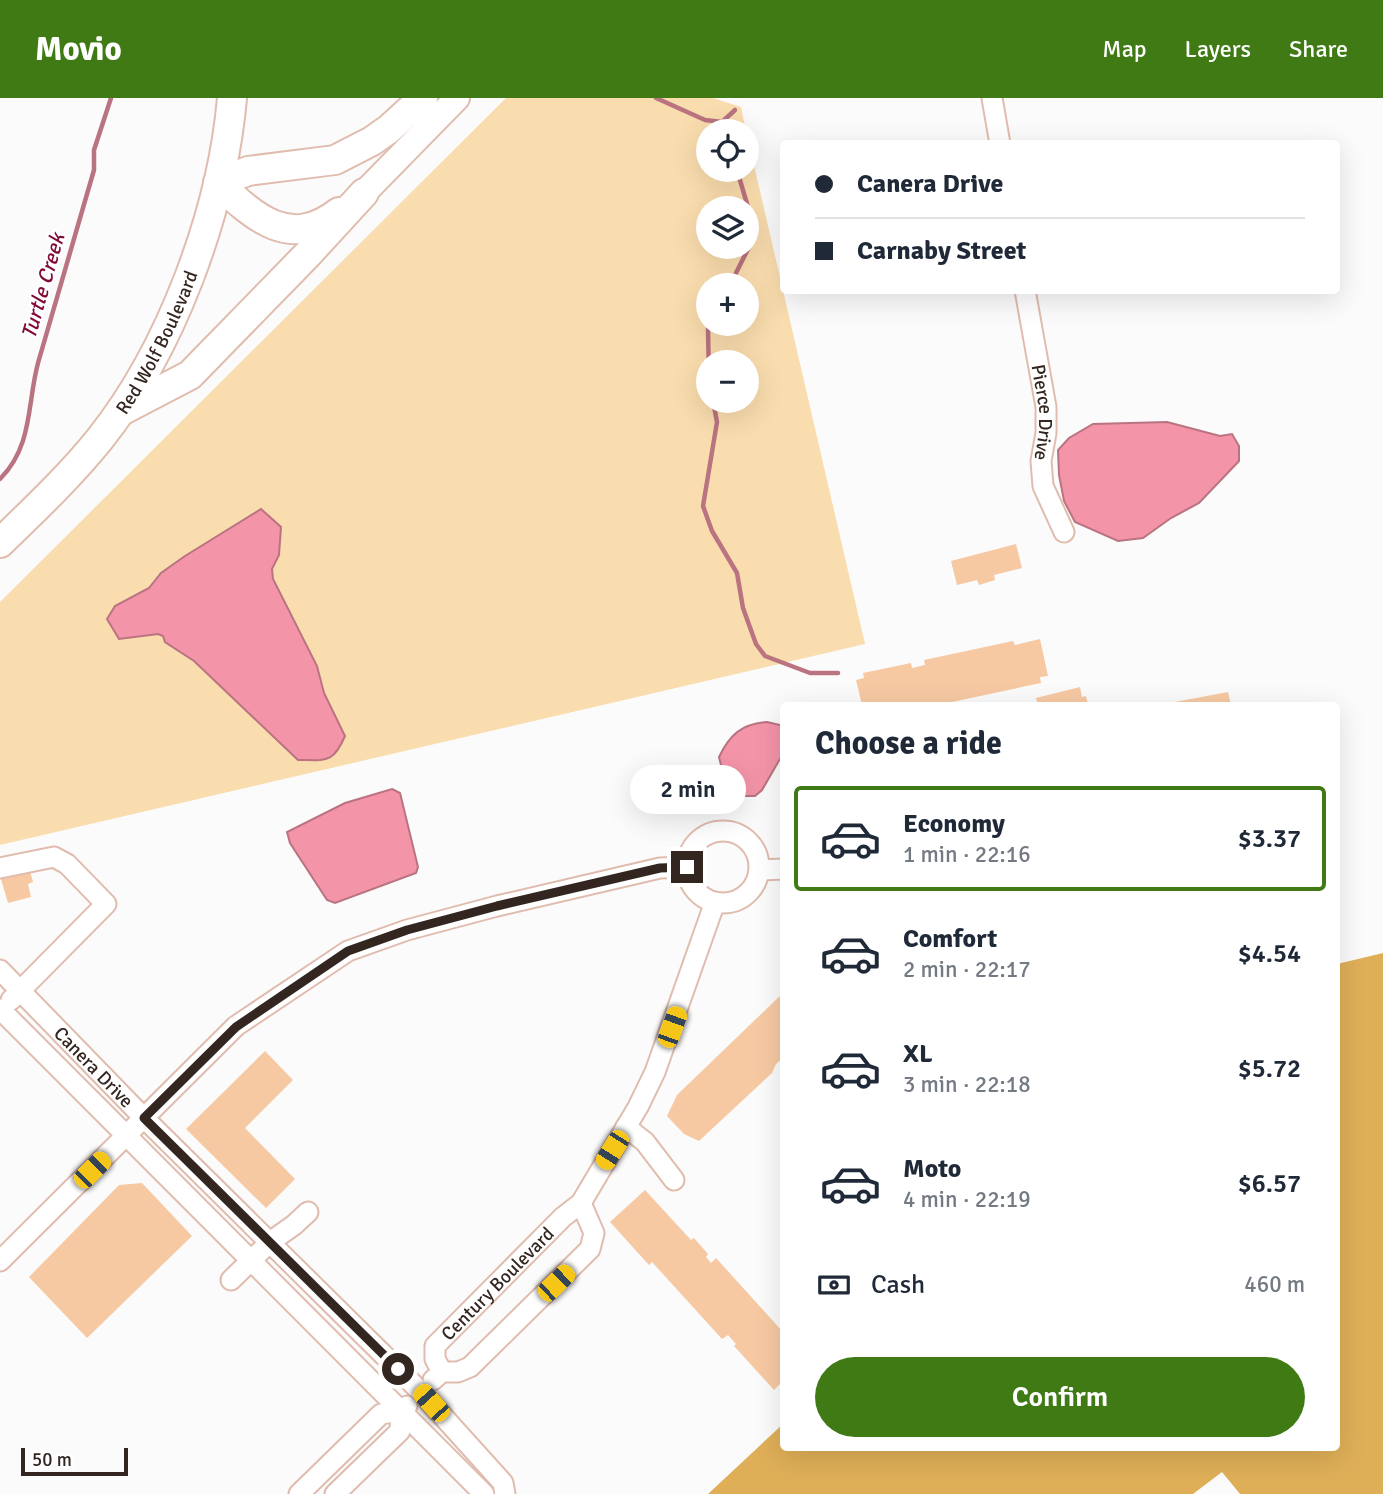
<!DOCTYPE html>
<meta charset="utf-8">
<style>
body{margin:0;font-family:Signika,sans-serif;background:#f6f6f7;color:#1f2937;height:100vh;display:flex;flex-direction:column;font-size:26px;white-space:nowrap}
*{box-sizing:border-box;margin:0}
p{font-size:23px;color:#747a83}
.icon{flex:none;width:38px;height:38px;fill:none;stroke:currentColor;stroke-width:2;stroke-linecap:round;stroke-linejoin:round}
.map{position:relative;flex:1;overflow:hidden}
.sheet{position:absolute;left:780px;top:604px;width:560px;height:749px;display:flex;flex-direction:column;background:#fff;border-radius:7px;box-shadow:0 7px 28px #0002}
.sheet>*{flex:none}
.top-card{position:absolute;left:780px;top:42px;width:560px;height:154px;border-radius:7px;box-shadow:0 7px 28px #0002;display:grid;align-content:center;height:154px;padding:0 35px;background:#fff}
.buttons{position:absolute;left:696px;top:21px;display:grid;gap:14px}
.buttons a{display:grid;place-items:center;width:63px;height:63px;border-radius:50%;background:#fff;box-shadow:0 7px 28px #0002;font-size:35px}
.scale{position:absolute;left:21px;bottom:18px;width:107px;box-sizing:border-box;padding-left:7px;border:4px solid #332620;border-top:0;font-size:19px;line-height:24px;white-space:nowrap;color:#332620;-webkit-text-stroke:5px #fff;paint-order:stroke}
.end{position:absolute;width:32px;height:32px;margin:-16px;border:9px solid #332620;background:#fff;box-shadow:0 0 0 4px #fff}
.from{border-radius:50%}
.bubble{position:absolute;height:49px;border-radius:24px;background:#fff;box-shadow:0 7px 28px #0002;font-size:23px;font-weight:600;line-height:49px;text-align:center}
.car{position:absolute;width:21px;height:42px;margin:-21px -10px;border-radius:9px;box-shadow:0 0 5px 2px #0007;background:linear-gradient(#f5c518 24%,#345 0 40%,#f5c518 0 76%,#345 0 86%,#f5c518 0)}
.top-card b{display:flex;align-items:center;gap:24px;height:66px;font-size:26px}
.top-card b+b{border-top:2px solid #e0e1e3}
.top-card i{width:18px;height:18px;background:#1f2937}
ul{padding:0;list-style:none}
li{display:flex;align-items:center;gap:21px;height:105px;margin:0 14px 10px;padding:0 21px;border:4px solid transparent;border-radius:7px}
li div{flex:1}
li b{display:block;font-size:26px}
li em{font-style:normal;font-weight:600}
li.selected{border-color:#3f7a14}
li>.icon{width:63px;height:63px;stroke-width:1.5}
h2{padding:0 35px;font-size:32px;line-height:84px}
.pay{display:flex;align-items:center;gap:18px;height:77px;padding:0 35px;font-size:26px}
.pay p{margin-inline-start:auto}
.cta{display:flex;gap:14px;margin-top:auto;padding:14px 35px}
.cta a{flex:1;height:80px;border-radius:42px;background:#3f7a14;color:#fff;font-size:28px;font-weight:600;line-height:80px;text-align:center}
header{display:flex;align-items:center;gap:42px;box-sizing:border-box;height:98px;padding:0 35px;background:#3f7a14;color:#fff}
header strong{font-size:33px}
nav{display:flex;gap:38px;margin-inline-start:auto;font-size:24px}
.map>svg:first-child{display:block}
.green{fill:#faddae;fill-rule:evenodd}
.forest{fill:#dfaf58}
.water{fill:#f494a9;stroke:#ba7380;stroke-width:2}
.lines{fill:none;stroke-linecap:round;stroke-linejoin:round}
.stream{stroke:#ba7380;stroke-width:4.5}
.building{fill:#f6c9a3}
.minor-casing{stroke:#e0bcae;stroke-width:23}
.major-casing{stroke:#e0bcae;stroke-width:28}
.highway-casing{stroke:#e0bcae;stroke-width:32}
.minor{stroke:#fff;stroke-width:19}
.major{stroke:#fff;stroke-width:24}
.highway{stroke:#fff;stroke-width:28}
.route{stroke:#332620;stroke-width:9}
.labels{text-anchor:middle;stroke-width:5;stroke-linejoin:round;paint-order:stroke}
.street-label{font-size:19px;fill:#332620;stroke:#fff}
.water-label{font-size:21px;font-style:italic;fill:#800b39;stroke:#fff}
</style>
<header>
<strong>Movio</strong>
<nav><a>Map</a><a>Layers</a><a>Share</a></nav>
</header>
<div class="map">
<svg width="1383" height="1396" viewBox="0 0 1383 1396">
<rect width="100%" height="100%" fill="#fbfbfb"/>
<!-- green -->
<path class="green" d="M506,0H713L741,9L746,33H709V72H747V37L865,546L0,747V504ZM709,110H747V149H709ZM709,187H747V226H709ZM709,264H747V303H709Z"/>
<!-- forest -->
<polygon class="forest" points="1383,855 1383,1396 1240,1396 1222,1374 1193,1396 708,1396 784,1325 784,1349 1337,1349 1337,866"/>
<!-- water -->
<g class="water">
<polygon points="1167,324 1220,338 1232,336 1239,348 1239,363 1199,405 1171,420 1143,440 1118,443 1075,424 1064,403 1059,377 1058,352 1069,340 1093,326"/>
<path d="M261,411L281,429L279,457L272,471L273,481L317,568L324,595L345,638C333,666 326,662 298,662L194,563L165,544L163,538L158,536L119,541L107,521L115,508L149,490L161,475L185,458Z"/>
<path d="M767,624L784,628V654L762,692L755,698H740L723,675L719,659C730,636 742,626 767,624Z"/>
<polygon points="392,691 400,695 418,769 416,775 335,805 327,802 290,745 287,734 345,705"/>
</g>
<g class="lines">
<!-- stream -->
<g class="stream">
<polyline points="656,0 705,22 722,24 725,33"/>
<polyline points="722,24 735,12"/>
<polyline points="730,187 749,149 750,116 737,72"/>
<polyline points="709,279 708,231 710,226"/>
<polyline points="713,303 717,324 703,408 712,433 737,475 743,510 756,546 765,558 810,575 838,575"/>
<path d="M0,381C33,348 27,306 38,265L94,72V52L111,0"/>
</g>
</g>
<!-- building -->
<g class="building">
<polygon points="1016,446 1022,470 994,477 995,482 979,487 977,482 957,487 951,463"/>
<polygon points="1040,541 1048,578 1040,579 1041,585 938,607 934,607 933,604 919,607 862,607 856,582 864,580 863,575 911,565 912,570 925,567 924,562 1013,543 1015,547"/>
<polygon points="1080,589 1082,599 1086,598 1088,607 1038,607 1036,600"/>
<polygon points="1228,594 1231,607 1176,607 1175,604"/>
<polygon points="30,773 33,784 28,786 31,799 8,805 1,781"/>
<polygon points="784,894 784,959 776,966 772,975 699,1043 684,1036 667,1018 677,997"/>
<polygon points="265,953 293,982 245,1030 295,1081 266,1110 186,1031"/>
<polygon points="142,1085 192,1138 87,1240 29,1179 119,1087"/>
<polygon points="645,1092 691,1142 694,1140 708,1156 706,1159 711,1165 716,1160 784,1235 784,1282 774,1292 734,1248 736,1246 728,1237 722,1241 652,1164 649,1167 610,1124"/>
</g>
<g class="lines">
<!-- minor casing -->
<g class="minor-casing">
<g id="minor">
<polyline points="992,0 1000,46"/>
<path id="s1" d="M1025,192L1046,309V335L1041,363L1043,388L1064,434"/>
<circle cx="723" cy="769" r="36"/>
<polyline points="0,770 54,759 67,766 106,806 11,902"/>
<polyline points="759,772 784,771"/>
<path id="s2" d="M0,872L144,1020L421,1294L503,1385L505,1396"/>
<polyline points="0,911 484,1396"/>
<polyline points="626,1029 645,1044 674,1082"/>
<polyline points="0,1163 236,928 348,853 407,832 497,808 660,770 687,769"/>
<polyline points="231,1182 270,1144 294,1127 308,1114"/>
<path id="s3" d="M442,1274L435,1261V1248L563,1119L581,1105L638,1009L655,974L715,804"/>
<polyline points="433,1282 442,1274 458,1274 470,1269 590,1151 594,1135 581,1105"/>
<polyline points="299,1396 381,1316 401,1313 407,1308"/>
<polyline points="335,1396 400,1333 401,1313"/>
</g>
</g>
<!-- major casing -->
<g class="major-casing">
<polyline id="major" points="364,95 457,0"/>
</g>
<!-- highway casing -->
<g class="highway-casing">
<g id="highway">
<polyline points="218,85 248,73 335,62 372,43 389,31 423,0"/>
<path d="M218,85C255,120 290,152 339,114"/>
<polyline points="121,313 190,277 308,156 364,95"/>
<path id="s4" d="M0,445C34,412 69,379 99,342C171,252 222,115 232,0"/>
</g>
</g>
<!-- minor -->
<use href="#minor" class="minor"/>
<!-- major -->
<use href="#major" class="major"/>
<!-- highway -->
<use href="#highway" class="highway"/>
</g>
<g class="lines">
<!-- route -->
<polyline class="route" points="398,1271 144,1020 236,929 348,853 407,832 497,808 660,770 687,769"/>
</g>
<g class="labels">
<!-- street labels -->
<g class="street-label">
<text dy="7" stroke="none"><textPath href="#s4" startOffset="257">Red Wolf Boulevard</textPath></text>
<text dy="7" stroke="none"><textPath href="#s1" startOffset="124">Pierce Drive</textPath></text>
<text dy="7" stroke="none"><textPath href="#s2" startOffset="135">Canera Drive</textPath></text>
<text dy="7" stroke="none"><textPath href="#s3" startOffset="116">Century Boulevard</textPath></text>
</g>
<!-- water labels -->
<g class="water-label">
<text transform="translate(43 188) rotate(-74)" y="7">Turtle Creek</text>
</g>
</g>
</svg>
<div class="buttons">
<a><svg class="icon" aria-label="locate" viewBox="0 0 24 24"><circle cx="12" cy="12" r="6"/><path d="M12 2v4M12 18v4M2 12h4M18 12h4"/></svg></a>
<a><svg class="icon" aria-label="layers" viewBox="0 0 24 24"><path d="M12 4l9 5-9 5-9-5zM3 14l9 5 9-5"/></svg></a>
<a>+</a>
<a>−</a>
</div>
<div class="scale">50 m</div>
<i class="end from" style="left:398px;top:1271px"></i>
<i class="end" style="left:687px;top:769px"></i>
<div class="bubble" style="left:630px;top:667px;width:116px">2 min</div>
<i class="car" style="left:672px;top:929px;rotate:20deg"></i>
<i class="car" style="left:612px;top:1052px;rotate:212deg"></i>
<i class="car" style="left:92px;top:1072px;rotate:45deg"></i>
<i class="car" style="left:556px;top:1185px;rotate:46deg"></i>
<i class="car" style="left:431px;top:1305px;rotate:318deg"></i>
<div class="top-card">
<b><i class="from"></i>Canera Drive</b>
<b><i></i>Carnaby Street</b>
</div>
<section class="sheet">
<h2>Choose a ride</h2>
<ul>
<li class="selected"><svg class="icon" aria-label="car" viewBox="0 0 24 24"><path d="M5 17H2v-5l4-1 3-4h7l3 4 3 1v5h-3M9 17h6M6 11h13"/><circle cx="7" cy="17" r="2"/><circle cx="17" cy="17" r="2"/></svg><div><b>Economy</b><p>1 min · 22:16</p></div><em>$3.37</em></li>
<li><svg class="icon" aria-label="car" viewBox="0 0 24 24"><path d="M5 17H2v-5l4-1 3-4h7l3 4 3 1v5h-3M9 17h6M6 11h13"/><circle cx="7" cy="17" r="2"/><circle cx="17" cy="17" r="2"/></svg><div><b>Comfort</b><p>2 min · 22:17</p></div><em>$4.54</em></li>
<li><svg class="icon" aria-label="car" viewBox="0 0 24 24"><path d="M5 17H2v-5l4-1 3-4h7l3 4 3 1v5h-3M9 17h6M6 11h13"/><circle cx="7" cy="17" r="2"/><circle cx="17" cy="17" r="2"/></svg><div><b>XL</b><p>3 min · 22:18</p></div><em>$5.72</em></li>
<li><svg class="icon" aria-label="car" viewBox="0 0 24 24"><path d="M5 17H2v-5l4-1 3-4h7l3 4 3 1v5h-3M9 17h6M6 11h13"/><circle cx="7" cy="17" r="2"/><circle cx="17" cy="17" r="2"/></svg><div><b>Moto</b><p>4 min · 22:19</p></div><em>$6.57</em></li>
</ul>
<div class="pay"><svg class="icon" aria-label="cash" viewBox="0 0 24 24"><path d="M3 7h18v10H3z"/><circle cx="12" cy="12" r="2"/></svg>Cash<p>460 m</p></div>
<div class="cta"><a>Confirm</a></div>
</section>
</div>
